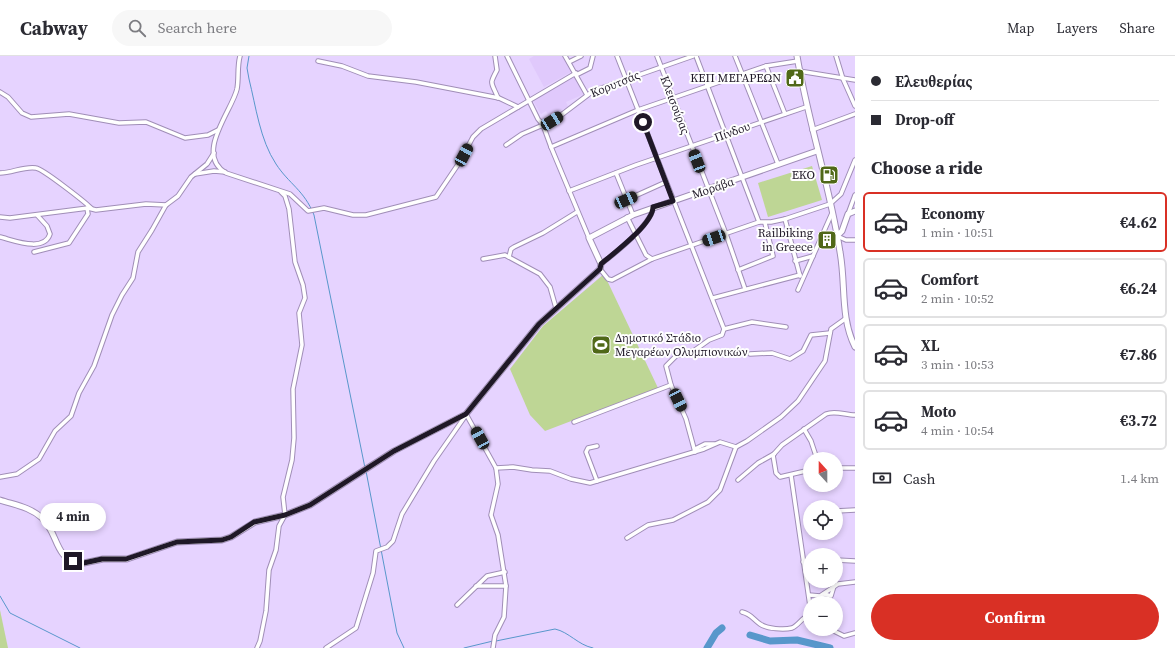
<!DOCTYPE html>
<meta charset="utf-8">
<style>
body{margin:0;font-family:"Source Serif 4",serif;background:#f7f7f7;color:#2b2b33;height:100vh;display:flex;flex-direction:column;font-size:15px;white-space:nowrap}
*{box-sizing:border-box;margin:0}
p{font-size:13px;color:#7c7c81}
.icon{flex:none;width:22px;height:22px;fill:none;stroke:currentColor;stroke-width:2;stroke-linecap:round;stroke-linejoin:round}
.map{position:relative;flex:1;overflow:hidden}
.drawer{display:flex;flex-direction:column;background:#fff;width:320px}
.drawer>*{flex:none}
.guide{display:grid;align-content:center;height:88px;padding:0 16px;background:#fff}
.needle{width:26px;rotate:339deg}
.buttons{position:absolute;left:803px;top:396px;display:grid;gap:8px}
.buttons a{display:grid;place-items:center;width:40px;height:40px;border-radius:50%;background:#fff;box-shadow:0 2px 6px #0003;font-size:20px}
.end{position:absolute;width:18px;height:18px;margin:-9px;border:5px solid #1f1827;background:#fff;box-shadow:0 0 0 2px #fff}
.from{border-radius:50%}
.bubble{position:absolute;height:28px;border-radius:14px;background:#fff;box-shadow:0 2px 6px #0003;font-size:13px;font-weight:700;line-height:28px;text-align:center}
.car{position:absolute;width:12px;height:24px;margin:-12px -6px;border-radius:5px;box-shadow:0 0 3px 1px #0007;background:linear-gradient(#222 24%,#8ab4d8 0 40%,#222 0 76%,#8ab4d8 0 86%,#222 0)}
.guide b{display:flex;align-items:center;gap:14px;height:38px;font-size:15px}
.guide b+b{border-top:1px solid #e1e1e2}
.guide i{width:10px;height:10px;background:#2b2b33}
ul{padding:0;list-style:none}
li{display:flex;align-items:center;gap:12px;height:60px;margin:0 8px 6px;padding:0 8px;border:2px solid #e1e1e2;border-radius:6px}
li div{flex:1}
li b{display:block;font-size:15px}
li em{font-style:normal;font-weight:700}
li.selected{border-color:#d93025}
li>.icon{width:36px;height:36px;stroke-width:1.5}
h2{padding:0 16px;font-size:18px;line-height:48px}
.pay{display:flex;align-items:center;gap:10px;height:44px;padding:0 16px;font-size:15px}
.pay p{margin-inline-start:auto}
.cta{display:flex;gap:8px;margin-top:auto;padding:8px 16px}
.cta a{flex:1;height:46px;border-radius:24px;background:#d93025;color:#fff;font-size:16px;font-weight:700;line-height:46px;text-align:center}
header{display:flex;align-items:center;gap:24px;box-sizing:border-box;height:56px;padding:0 20px;background:#fff;border-bottom:1px solid #e1e1e2}
header strong{font-size:19px}
nav{display:flex;gap:22px;margin-inline-start:auto;font-size:14px}
.search{width:280px;height:36px;background:#f7f7f7;display:flex;align-items:center;gap:10px;box-sizing:border-box;padding:0 14px;border-radius:22px;color:#7c7c81;font-size:15px}
main{display:flex;flex:1;min-height:0}
.map>svg:first-child{display:block}
.built{fill:#e0c9fc}
.green{fill:#bed695}
.lines{fill:none;stroke-linecap:round;stroke-linejoin:round}
.stream{stroke:#5897cb;stroke-width:1}
.river{stroke:#5897cb;stroke-width:7}
.street-casing{stroke:#a08eb7;stroke-width:5.5}
.secondary-casing{stroke:#a08eb7;stroke-width:7}
.street{stroke:#fff;stroke-width:3.5}
.secondary{stroke:#fff;stroke-width:5}
.route{stroke:#1f1827;stroke-width:5}
.labels{text-anchor:middle;stroke-width:4;stroke-linejoin:round;paint-order:stroke}
.poi-label{font-size:12px;fill:#1f1827;stroke:#fefefe;text-anchor:end}
.street-label{font-size:12px;fill:#1f1827;stroke:#fefefe}
</style>
<header>
<strong>Cabway</strong>
<div class="search"><svg class="icon" aria-label="search" viewBox="0 0 24 24"><circle cx="10" cy="10" r="6"/><path d="M15 15l6 6"/></svg>Search here</div>
<nav><a>Map</a><a>Layers</a><a>Share</a></nav>
</header>
<main>
<div class="map">
<svg width="855" height="592" viewBox="0 0 855 592">
<rect width="100%" height="100%" fill="#e6d3ff"/>
<!-- built -->
<g class="built">
<polygon points="534,0 563,0 571,16 544,31 529,3"/>
<polygon points="575,20 584,38 566,46 568,51 549,60 546,55 541,58 532,43"/>
</g>
<!-- green -->
<g class="green">
<polygon points="812,110 822,144 768,161 758,127"/>
<polygon points="604,218 658,332 545,375 530,359 510,313 543,270"/>
<polygon points="0,554 8,592 0,592"/>
</g>
<g class="lines">
<!-- stream -->
<g class="stream">
<path d="M249,0L247,12L249,23C256,51 260,84 276,108C289,128 304,134 314,159L365,412"/>
<polyline points="366,415 397,577 404,592"/>
<polyline points="0,540 10,557 80,592"/>
<path d="M496,585L555,573C569,576 578,589 593,592"/>
<polyline points="464,592 493,585"/>
</g>
<!-- river -->
<g class="river">
<polyline points="750,579 770,585 797,584 830,592"/>
<polyline points="707,592 716,577 722,572"/>
</g>
<!-- street casing -->
<g class="street-casing">
<g id="street">
<path d="M240,0C237,11 239,22 237,33C232,55 194,98 226,117L290,138L308,155L324,152L353,159H366L436,141L459,107L473,81L481,73L576,17"/>
<path d="M495,0L497,14C489,29 491,25 498,42"/>
<polyline points="565,0 587,39"/>
<polyline points="617,0 724,273 722,279 709,284 695,294 676,300 666,310 671,329 686,363 695,396"/>
<polyline points="657,0 726,178 745,233"/>
<polyline points="696,0 759,166"/>
<polyline points="735,0 778,108"/>
<polyline points="836,0 843,23 855,50"/>
<polyline points="318,5 342,10 368,20 416,26 499,42 518,51"/>
<polyline points="569,6 581,0"/>
<polyline points="766,10 785,58"/>
<polyline points="799,15 855,24"/>
<polyline points="576,19 590,12 593,0"/>
<polyline points="0,36 8,41 22,57 31,61 69,58 119,67 146,66 185,82 208,79 218,74"/>
<polyline points="812,74 855,58"/>
<polyline points="506,89 522,78 543,69 538,63 507,0"/>
<polyline points="551,91 543,69 560,60 593,35 693,0"/>
<path d="M0,117C12,117 24,110 36,112C43,113 85,146 91,152"/>
<polyline points="616,117 633,159"/>
<polyline points="195,118 214,115 225,116"/>
<polyline points="569,135 636,109 806,51"/>
<polyline points="626,144 666,126"/>
<polyline points="848,158 855,139"/>
<polyline points="0,161 10,162 88,152 96,154 146,148 166,149"/>
<polyline points="627,161 646,199 652,203 759,166 771,166 785,163 830,148 841,138 855,104"/>
<polyline points="785,163 800,220"/>
<polyline points="837,180 846,184 855,184"/>
<path d="M0,181C13,184 44,197 50,178L47,170L37,159"/>
<polyline points="589,182 551,91 638,54 766,10 798,5"/>
<polyline points="34,196 69,187 88,158 87,152"/>
<polyline points="509,201 511,193 514,191 543,177 577,156"/>
<polyline points="483,203 505,199 540,218 550,231 556,252"/>
<polyline points="795,205 813,200"/>
<path d="M601,208C614,198 653,167 653,151"/>
<polyline points="600,213 608,223 612,224 652,203"/>
<polyline points="738,214 773,200 765,167"/>
<polyline points="798,234 832,157"/>
<polyline points="713,242 800,219"/>
<polyline points="724,273 752,266 786,271"/>
<polyline points="750,298 772,297 790,303 803,295 811,279 830,277"/>
<polyline points="466,358 496,412 498,428 491,459 498,479 506,530 504,561 495,579 493,592"/>
<polyline points="574,366 671,329"/>
<polyline points="804,373 811,385 817,403"/>
<polyline points="597,390 588,392 586,396 597,425"/>
<polyline points="695,393 705,388 714,388"/>
<polyline points="496,412 513,411 532,414 550,415 571,423 590,427 704,393 720,386 736,391 747,385 781,361 798,345 825,305 831,273 845,263"/>
<polyline points="836,412 855,412"/>
<path d="M810,414L780,421L776,417L773,399L782,389L826,358C835,354 845,359 855,359"/>
<polyline points="791,419 810,550"/>
<polyline points="0,421 17,418 39,403 55,375 71,360 79,337 94,310 112,259 122,239 133,222 138,196 152,174 166,149 178,140 191,121 207,108 214,97"/>
<polyline points="738,424 758,407 774,398"/>
<polyline points="836,455 855,454"/>
<polyline points="627,482 648,469 673,464 708,446 720,434 736,391"/>
<polyline points="836,504 855,505"/>
<polyline points="803,506 810,505"/>
<polyline points="476,530 506,530"/>
<polyline points="824,538 831,540 834,530"/>
<polyline points="809,539 820,540 838,528 855,526"/>
<polyline points="457,549 487,520 505,516"/>
<path d="M742,556C751,558 753,563 760,568C767,573 784,574 792,572C799,569 802,561 810,559"/>
<polyline points="830,573 844,580 855,577"/>
<polyline points="257,592 260,585 266,555 269,514 276,494 279,470 285,459 283,441 292,404 294,382 293,333 302,289 299,257 305,242 303,229 295,206 289,153 285,140 281,136"/>
<polyline points="326,592 356,572 373,517 376,495 387,491 393,485 402,458 434,405 466,359"/>
</g>
</g>
<!-- secondary casing -->
<g class="secondary-casing">
<g id="secondary">
<path d="M797,0C808,66 830,130 840,196C846,228 840,261 855,291"/>
<polyline points="837,180 842,175 848,158 855,155"/>
<path d="M0,444C15,449 30,451 42,462C58,476 54,502 79,508L103,503H127L177,486L222,484L231,481L255,466L285,459L310,449L394,395L466,358L539,268L600,213L601,208L589,182L633,159L817,95"/>
</g>
</g>
<!-- street -->
<use href="#street" class="street"/>
<!-- secondary -->
<use href="#secondary" class="secondary"/>
</g>
<g class="lines">
<!-- route -->
<path class="route" d="M73,505L79,508L102,503H126L177,486L222,484L231,481L254,466L285,459L310,449L394,395L466,358L539,268L600,213L601,208C614,197 653,168 653,151L673,145L643,66"/>
</g>
<!-- icons -->
<defs>
<g id="civic-square" transform="scale(1)"><rect x="-9" y="-9" width="18" height="18" rx="4" fill="#506818" stroke="#fefefe"/><path d="M-.6-6.5H3V-4.5H.6V-3L4-1V1h2V6H-6V1h2V-1L-.6-3ZM-1.2 2.5V6h2.4V2.5Z" fill="#fff"/></g>
<g id="fuel-square" transform="scale(1)"><rect x="-9" y="-9" width="18" height="18" rx="4" fill="#506818" stroke="#fefefe"/><path d="M-5.5-6h7V0h2V4h1.3V-2.5L3-4.5l.8-.8L6-3V5H2.5V1h-1V6h-7ZM-4.2-4.7v3.2H.2V-4.7Z" fill="#fff"/></g>
<g id="building-square" transform="scale(1)"><rect x="-9" y="-9" width="18" height="18" rx="4" fill="#506818" stroke="#fefefe"/><path d="M-4-6H4V6H1V3H-1V6H-4ZM-2.5-4.3h1.7v1.8h-1.7ZM.8-4.3h1.7v1.8H.8ZM-2.5-1h1.7V.8h-1.7ZM.8-1h1.7V.8H.8Z" fill="#fff"/></g>
<g id="stadium-square" transform="scale(1)"><rect x="-9" y="-9" width="18" height="18" rx="4" fill="#506818" stroke="#fefefe"/><path d="M0-5a6.5 5 0 1 0 0 10a6.5 5 0 1 0 0-10ZM-3.5-1.8h7v3.6h-7Z" fill="#fff"/></g>
</defs>
<g fill-rule="evenodd">
<use href="#civic-square" x="795" y="22"/>
<use href="#fuel-square" x="829" y="119"/>
<use href="#building-square" x="827" y="184"/>
<use href="#stadium-square" x="601" y="289"/>
</g>
<g class="labels">
<!-- poi labels -->
<g class="poi-label">
<text x="781" y="26">ΚΕΠ ΜΕΓΑΡΕΩΝ</text>
<text x="815" y="123">EKO</text>
<text x="813" y="181">Railbiking<tspan x="813" dy="14">in Greece</tspan></text>
<text x="615" y="286" text-anchor="start">Δημοτικό Στάδιο<tspan x="615" dy="14">Μεγαρέων Ολυμπιονικών</tspan></text>
</g>
<!-- street labels -->
<g class="street-label">
<text transform="translate(615 28) rotate(-22)" y="4">Κορυτσάς</text>
<text transform="translate(675 49) rotate(69)" y="4">Κλεισούρας</text>
<text transform="translate(732 76) rotate(-20)" y="4">Πίνδου</text>
<text transform="translate(713 132) rotate(-19)" y="4">Μοράβα</text>
</g>
</g>
</svg>
<div class="buttons">
<a><svg class="needle" viewBox="-14 -14 28 28"><path d="M0-13l5 13h-10z" fill="#e53935"/><path d="M0 13l5-13h-10z" fill="#7c7c81"/></svg></a>
<a><svg class="icon" aria-label="locate" viewBox="0 0 24 24"><circle cx="12" cy="12" r="6"/><path d="M12 2v4M12 18v4M2 12h4M18 12h4"/></svg></a>
<a>+</a>
<a>−</a>
</div>
<i class="end from" style="left:643px;top:66px"></i>
<i class="end" style="left:73px;top:505px"></i>
<div class="bubble" style="left:40px;top:447px;width:66px">4 min</div>
<i class="car" style="left:552px;top:65px;rotate:58deg"></i>
<i class="car" style="left:464px;top:99px;rotate:28deg"></i>
<i class="car" style="left:697px;top:105px;rotate:339deg"></i>
<i class="car" style="left:626px;top:144px;rotate:66deg"></i>
<i class="car" style="left:714px;top:182px;rotate:251deg"></i>
<i class="car" style="left:678px;top:344px;rotate:154deg"></i>
<i class="car" style="left:480px;top:382px;rotate:331deg"></i>
</div>
<section class="drawer">
<div class="guide">
<b><i class="from"></i>Ελευθερίας</b>
<b><i></i>Drop-off</b>
</div>
<h2>Choose a ride</h2>
<ul>
<li class="selected"><svg class="icon" aria-label="car" viewBox="0 0 24 24"><path d="M5 17H2v-5l4-1 3-4h7l3 4 3 1v5h-3M9 17h6M6 11h13"/><circle cx="7" cy="17" r="2"/><circle cx="17" cy="17" r="2"/></svg><div><b>Economy</b><p>1 min · 10:51</p></div><em>€4.62</em></li>
<li><svg class="icon" aria-label="car" viewBox="0 0 24 24"><path d="M5 17H2v-5l4-1 3-4h7l3 4 3 1v5h-3M9 17h6M6 11h13"/><circle cx="7" cy="17" r="2"/><circle cx="17" cy="17" r="2"/></svg><div><b>Comfort</b><p>2 min · 10:52</p></div><em>€6.24</em></li>
<li><svg class="icon" aria-label="car" viewBox="0 0 24 24"><path d="M5 17H2v-5l4-1 3-4h7l3 4 3 1v5h-3M9 17h6M6 11h13"/><circle cx="7" cy="17" r="2"/><circle cx="17" cy="17" r="2"/></svg><div><b>XL</b><p>3 min · 10:53</p></div><em>€7.86</em></li>
<li><svg class="icon" aria-label="car" viewBox="0 0 24 24"><path d="M5 17H2v-5l4-1 3-4h7l3 4 3 1v5h-3M9 17h6M6 11h13"/><circle cx="7" cy="17" r="2"/><circle cx="17" cy="17" r="2"/></svg><div><b>Moto</b><p>4 min · 10:54</p></div><em>€3.72</em></li>
</ul>
<div class="pay"><svg class="icon" aria-label="cash" viewBox="0 0 24 24"><path d="M3 7h18v10H3z"/><circle cx="12" cy="12" r="2"/></svg>Cash<p>1.4 km</p></div>
<div class="cta"><a>Confirm</a></div>
</section>
</main>
